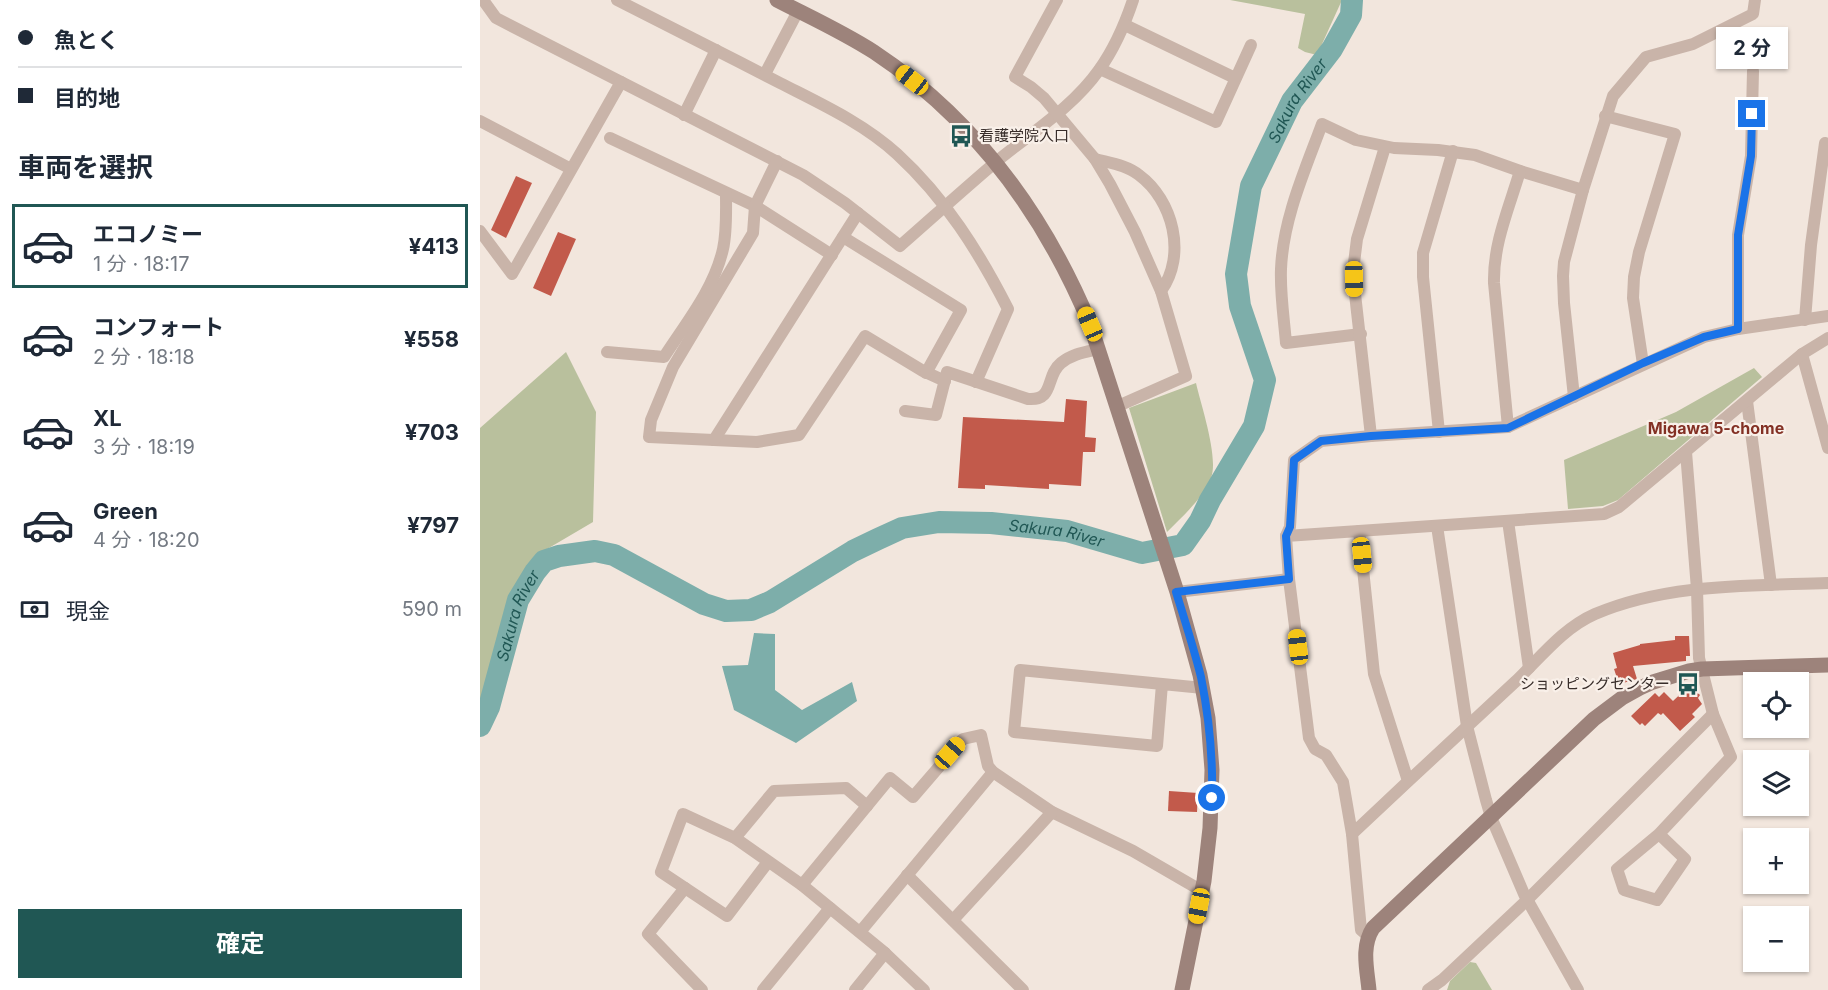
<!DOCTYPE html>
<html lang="ja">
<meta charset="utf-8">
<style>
body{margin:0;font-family:Inter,"Noto Sans JP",sans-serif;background:#f6f6f7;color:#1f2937;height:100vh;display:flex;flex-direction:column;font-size:22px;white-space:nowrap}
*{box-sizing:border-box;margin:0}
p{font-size:20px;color:#747a83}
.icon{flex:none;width:33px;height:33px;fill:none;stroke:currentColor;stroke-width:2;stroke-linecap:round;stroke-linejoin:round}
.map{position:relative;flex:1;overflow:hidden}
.sheet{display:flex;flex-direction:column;background:#fff;width:480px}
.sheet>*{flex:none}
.banner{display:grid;align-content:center;height:132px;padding:0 18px;background:#fff}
.tools{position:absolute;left:1263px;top:672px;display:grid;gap:12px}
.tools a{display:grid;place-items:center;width:66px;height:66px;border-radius:0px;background:#fff;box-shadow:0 2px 4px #0004;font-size:30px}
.end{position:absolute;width:27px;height:27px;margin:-14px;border:8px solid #1a73e8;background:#fff;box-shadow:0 0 0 3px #fff}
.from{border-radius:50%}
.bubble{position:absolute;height:42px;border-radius:0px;background:#fff;box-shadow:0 2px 4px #0004;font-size:20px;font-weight:700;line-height:42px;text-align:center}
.car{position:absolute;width:18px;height:36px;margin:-18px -9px;border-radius:8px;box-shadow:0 0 4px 2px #0007;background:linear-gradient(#f5c518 24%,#345 0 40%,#f5c518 0 76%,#345 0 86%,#f5c518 0)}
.banner b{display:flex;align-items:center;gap:21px;height:57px;font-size:22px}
.banner b+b{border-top:2px solid #e0e1e3}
.banner i{width:15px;height:15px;background:#1f2937}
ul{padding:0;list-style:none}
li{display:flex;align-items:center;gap:18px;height:84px;margin:0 12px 9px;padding:0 6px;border:3px solid transparent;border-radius:0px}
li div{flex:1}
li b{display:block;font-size:22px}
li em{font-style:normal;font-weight:700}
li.on{border-color:#205754}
li>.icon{width:54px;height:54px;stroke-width:1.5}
h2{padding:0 18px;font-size:27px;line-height:72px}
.pay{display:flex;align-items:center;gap:15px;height:66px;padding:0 18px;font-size:22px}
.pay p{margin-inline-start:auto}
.cta{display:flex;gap:12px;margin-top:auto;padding:12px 18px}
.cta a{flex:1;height:69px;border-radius:0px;background:#205754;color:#fff;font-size:24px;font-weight:700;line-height:69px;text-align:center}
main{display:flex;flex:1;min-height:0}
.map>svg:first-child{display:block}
.green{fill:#b9c09d}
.water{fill:#7daeaa}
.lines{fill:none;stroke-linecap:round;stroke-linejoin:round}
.river{stroke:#7daeaa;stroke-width:22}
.building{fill:#c25a4b}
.street{stroke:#c9b4a9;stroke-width:12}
.secondary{stroke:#9d837b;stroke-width:15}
.route{stroke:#1a73e8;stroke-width:8}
.labels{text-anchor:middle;stroke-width:4.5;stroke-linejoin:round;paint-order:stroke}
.poi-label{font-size:15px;fill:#372c29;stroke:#f9f0e9;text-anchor:start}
.water-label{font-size:16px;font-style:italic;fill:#205754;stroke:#f9f0e9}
.neighbourhood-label{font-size:16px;font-weight:bold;fill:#833024;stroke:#f9f0e9}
</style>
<main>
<section class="sheet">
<div class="banner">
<b><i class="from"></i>魚とく</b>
<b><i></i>目的地</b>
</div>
<h2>車両を選択</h2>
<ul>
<li class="on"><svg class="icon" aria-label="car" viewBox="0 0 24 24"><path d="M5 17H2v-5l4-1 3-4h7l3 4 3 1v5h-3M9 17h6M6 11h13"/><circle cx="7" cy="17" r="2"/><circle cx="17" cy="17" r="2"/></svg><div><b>エコノミー</b><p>1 分 · 18:17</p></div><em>¥413</em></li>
<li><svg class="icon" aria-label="car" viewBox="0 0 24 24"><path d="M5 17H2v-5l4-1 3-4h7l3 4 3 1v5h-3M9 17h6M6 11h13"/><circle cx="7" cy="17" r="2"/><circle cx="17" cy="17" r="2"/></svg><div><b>コンフォート</b><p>2 分 · 18:18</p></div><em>¥558</em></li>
<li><svg class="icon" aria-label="car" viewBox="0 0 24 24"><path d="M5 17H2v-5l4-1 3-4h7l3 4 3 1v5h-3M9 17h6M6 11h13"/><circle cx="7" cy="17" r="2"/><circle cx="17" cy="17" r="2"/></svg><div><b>XL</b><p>3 分 · 18:19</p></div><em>¥703</em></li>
<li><svg class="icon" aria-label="car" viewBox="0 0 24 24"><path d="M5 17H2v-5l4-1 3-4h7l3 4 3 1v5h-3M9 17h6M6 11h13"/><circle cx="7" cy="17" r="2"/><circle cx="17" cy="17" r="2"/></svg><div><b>Green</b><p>4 分 · 18:20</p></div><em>¥797</em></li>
</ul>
<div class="pay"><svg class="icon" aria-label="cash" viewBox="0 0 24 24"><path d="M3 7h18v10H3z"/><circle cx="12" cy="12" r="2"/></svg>現金<p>590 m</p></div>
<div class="cta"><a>確定</a></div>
</section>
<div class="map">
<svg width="1348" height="990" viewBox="0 0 1348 990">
<rect width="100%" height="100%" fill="#f2e6dd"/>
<!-- green -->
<g class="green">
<polygon points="750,0 862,0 837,55 825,52 818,48 825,14"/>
<polygon points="86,352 116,412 113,522 62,552 33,597 0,709 0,428"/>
<polygon points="1274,368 1282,377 1138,500 1123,506 1088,509 1084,460 1196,412"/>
<path d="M716,383C721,405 739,458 731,478C724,497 702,517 687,532L649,408Z"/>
<polygon points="990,962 996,963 1012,990 967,990 970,981"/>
</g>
<!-- water -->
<polygon class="water" points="274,633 295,634 295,690 322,710 372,682 377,701 316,743 254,710 242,666 268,665"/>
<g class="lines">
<!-- river -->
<path class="river" id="s1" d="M0,726L9,707L38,600L55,572L64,561L79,556L115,551L134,555L224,604L246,611L271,610L290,602L373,551L398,539L422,528L459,522L511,523L587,531L662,553L703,545L720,521L730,500L774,426L785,380L760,306L756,274L771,186L812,101L852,49L871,15L872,0"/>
</g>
<!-- building -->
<g class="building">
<polygon points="36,176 52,183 26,238 11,230"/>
<polygon points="78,232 96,239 71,296 53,288"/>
<polygon points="586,399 607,401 605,437 616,438 615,452 603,452 601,486 569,484 569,489 505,485 505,489 478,488 483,417 584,422"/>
<polygon points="1195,636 1209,636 1210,656 1206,656 1206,661 1153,666 1157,679 1143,683 1141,677 1137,678 1134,669 1137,668 1133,653 1160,645 1160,644 1195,640"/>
<polygon points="1210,685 1220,695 1218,698 1222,704 1212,714 1215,717 1200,731 1183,713 1181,715 1178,713 1165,726 1162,723 1160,725 1151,716 1175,693 1179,697 1184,692 1193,701"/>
<polygon points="689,791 718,793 717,812 688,811"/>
</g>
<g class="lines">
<!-- street -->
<g class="street">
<path d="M3,0L16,18L323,175L365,203L420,246C452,218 484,189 517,161C551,133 593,107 619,70C634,49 645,24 653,0"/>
<path d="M137,0C192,28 246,55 300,83C341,104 383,123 417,154C465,198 499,252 528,309L496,382"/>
<polyline points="577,0 535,77 551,87 564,98 615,159 630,184 655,232 681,291 706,376 638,406"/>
<polyline points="645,25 755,78"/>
<polyline points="620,69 736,122 771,45"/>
<polyline points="285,74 318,11"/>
<polyline points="204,115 236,50"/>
<polyline points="1125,116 1195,134 1159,252 1154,277 1153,298 1163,364"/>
<polyline points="0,121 91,169"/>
<polyline points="130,138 275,206 352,255"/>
<path d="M615,159C630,163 647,165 659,175C693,200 707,255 681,291"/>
<polyline points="297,161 275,206 273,233 193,367 171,420 169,437 277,442 319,435 385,336 443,371 465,381"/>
<polyline points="0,231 32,274 141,82"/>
<polyline points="363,237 481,310 446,373"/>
<polyline points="1325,320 1331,245 1345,143 1348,144"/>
<polyline points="1258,329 1258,235 1271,156 1273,71"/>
<path d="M881,334L806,343C804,319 800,293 801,269C803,219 825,170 842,124L876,140L914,148L958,150L995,155L1040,171L1103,190"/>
<path d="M127,352L184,357C206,323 234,289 243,249C247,231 246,211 246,193"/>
<polyline points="1322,354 1348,448"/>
<polyline points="1094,397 1084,303 1083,276 1084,262 1103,190 1133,96 1166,57 1213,44 1273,14 1275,0"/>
<polyline points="1267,401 1291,585"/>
<path d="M425,411L456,415L467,372L548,399C575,401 565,376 581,363C592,354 605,352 618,349"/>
<path d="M1028,427L1014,283C1013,244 1029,208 1040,171"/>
<polyline points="959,432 943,277 943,253 973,151"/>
<polyline points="891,436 875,294 874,263 877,239 905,147"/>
<polyline points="234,440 378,213"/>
<polyline points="1028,521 1049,668"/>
<polyline points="957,526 987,726 1006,800 1011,817 1044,894 1098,990"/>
<polyline points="879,531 894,674 928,781"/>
<polyline points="806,536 1124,514 1139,507 1322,354 1348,338"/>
<polyline points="697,592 809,579"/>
<polyline points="682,684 677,746 534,732 540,670 723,688"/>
<path d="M872,834C926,783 981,732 1035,682C1060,658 1083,628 1115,614C1188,583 1270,586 1348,583"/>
<polyline points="1179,834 1205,859 1177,900 1144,890 1137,869 1179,834 1251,757 1233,714 1219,658 1217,589 1206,452"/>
<polyline points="255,838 294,791 366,788 387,806"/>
<polyline points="288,862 247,916 181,872 203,814 255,838 322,885 405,953 444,990"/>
<polyline points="427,875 543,990"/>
<polyline points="322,885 410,778 433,797 483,739 501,735 508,766 513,772 572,812 653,851 722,891"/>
<polyline points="205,888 168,934 222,990"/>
<polyline points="473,920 572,812"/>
<polyline points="380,932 513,772"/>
<polyline points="888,936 881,930 872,834 863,782 846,755 835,749 829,738 809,579 806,536 810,527 814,460 841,441 891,436 1028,427 1224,337 1258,329 1348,316"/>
<polyline points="283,990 350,908"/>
<polyline points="375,990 405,953"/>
<polyline points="948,990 962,980 1047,900 1233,714"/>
</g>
<!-- secondary -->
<g class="secondary">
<path d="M297,0C330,17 363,32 394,52C495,119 564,214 610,324L697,592L720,675L728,718L732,770L730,828L724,881L702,990"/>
<path d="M889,990C887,969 881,947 893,928L1114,719L1142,698L1160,688L1173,682L1209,671L1222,669L1348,665"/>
</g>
</g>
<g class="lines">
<!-- route -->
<path class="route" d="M732,798C733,758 729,717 721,677C714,649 705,621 696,592L809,579L806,536L810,527L814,460L841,441L891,436L1028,428L1163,363L1224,337L1258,329V235L1271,156L1272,114"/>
</g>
<!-- icons -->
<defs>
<g id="bus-bare" transform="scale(1.8)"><path d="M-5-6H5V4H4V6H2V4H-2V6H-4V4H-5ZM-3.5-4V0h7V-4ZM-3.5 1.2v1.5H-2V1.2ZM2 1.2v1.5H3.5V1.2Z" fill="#205754" stroke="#f9f0e9" stroke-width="2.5" paint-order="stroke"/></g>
</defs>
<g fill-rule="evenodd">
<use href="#bus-bare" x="481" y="136"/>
<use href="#bus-bare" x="1208" y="684"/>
</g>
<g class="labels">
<!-- poi labels -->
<g class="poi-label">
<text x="499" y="141">看護学院入口</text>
<text x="1190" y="689" text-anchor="end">ショッピングセンター</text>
</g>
<!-- water labels -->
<g class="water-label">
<text dy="6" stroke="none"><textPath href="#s1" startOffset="1342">Sakura River</textPath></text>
<text dy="6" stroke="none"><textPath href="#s1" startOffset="729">Sakura River</textPath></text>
<text dy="6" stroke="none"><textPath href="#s1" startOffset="117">Sakura River</textPath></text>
</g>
<!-- neighbourhood labels -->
<g class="neighbourhood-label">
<text x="1236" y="434">Migawa 5-chome</text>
</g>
</g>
</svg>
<div class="tools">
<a><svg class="icon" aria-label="locate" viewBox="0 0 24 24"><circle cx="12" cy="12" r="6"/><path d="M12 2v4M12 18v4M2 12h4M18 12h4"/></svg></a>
<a><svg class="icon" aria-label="layers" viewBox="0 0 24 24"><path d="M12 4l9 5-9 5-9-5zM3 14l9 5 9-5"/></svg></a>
<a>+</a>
<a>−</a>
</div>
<i class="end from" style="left:732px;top:798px"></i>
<i class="end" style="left:1272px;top:114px"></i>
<div class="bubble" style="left:1236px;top:27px;width:72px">2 分</div>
<i class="car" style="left:432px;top:80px;rotate:308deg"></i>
<i class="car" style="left:874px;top:279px;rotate:179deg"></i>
<i class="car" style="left:610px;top:324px;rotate:337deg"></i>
<i class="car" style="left:882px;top:555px;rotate:174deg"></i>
<i class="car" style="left:818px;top:647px;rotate:353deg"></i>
<i class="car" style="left:470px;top:753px;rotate:41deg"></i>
<i class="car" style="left:719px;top:906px;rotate:191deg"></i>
</div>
</main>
